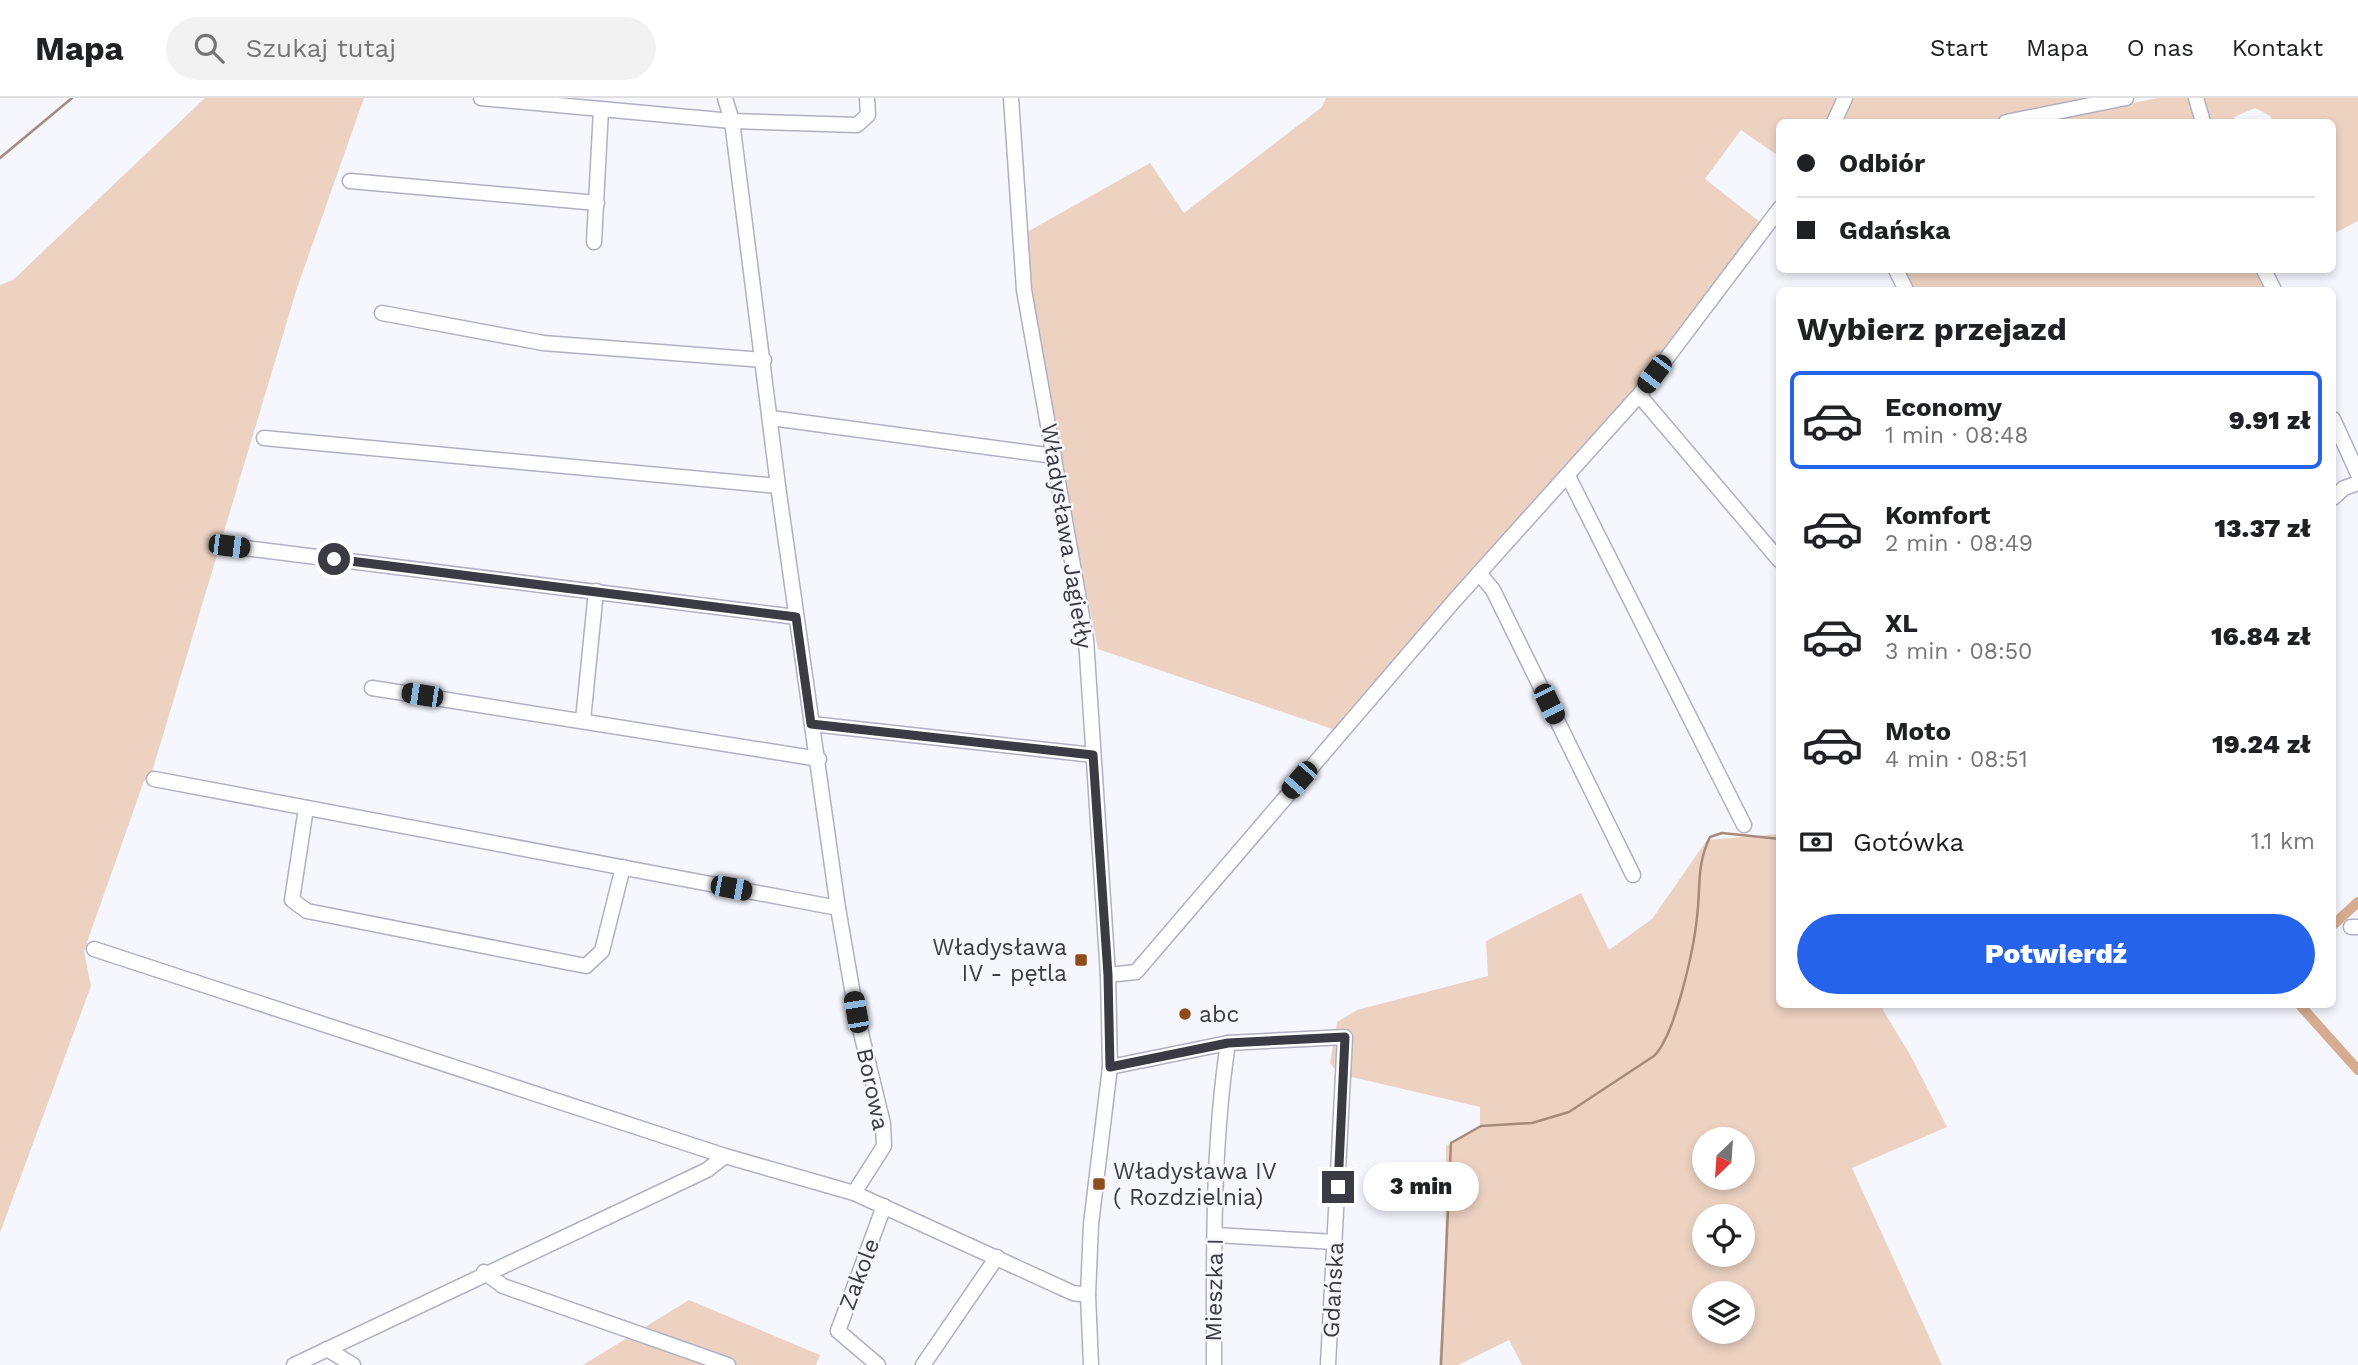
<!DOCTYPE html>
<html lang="pl">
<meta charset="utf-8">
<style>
body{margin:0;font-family:"Work Sans",sans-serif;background:#f2f2f2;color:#202124;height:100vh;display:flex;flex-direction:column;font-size:26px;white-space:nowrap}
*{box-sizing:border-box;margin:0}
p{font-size:23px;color:#757577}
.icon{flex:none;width:38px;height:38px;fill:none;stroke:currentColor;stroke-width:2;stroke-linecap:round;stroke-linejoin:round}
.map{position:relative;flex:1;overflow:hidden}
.side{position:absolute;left:1776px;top:189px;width:560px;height:721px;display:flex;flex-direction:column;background:#fff;border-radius:10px;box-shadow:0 4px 10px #0003}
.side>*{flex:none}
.banner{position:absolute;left:1776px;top:21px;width:560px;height:154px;border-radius:10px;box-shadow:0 4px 10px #0003;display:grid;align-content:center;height:154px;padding:0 21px;background:#fff}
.needle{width:46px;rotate:205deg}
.controls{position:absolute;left:1692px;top:1029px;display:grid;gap:14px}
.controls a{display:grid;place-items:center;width:63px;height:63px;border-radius:50%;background:#fff;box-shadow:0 4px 10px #0003;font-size:35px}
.end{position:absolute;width:32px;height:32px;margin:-16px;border:9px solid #3a3b43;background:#fff;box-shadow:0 0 0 4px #fff}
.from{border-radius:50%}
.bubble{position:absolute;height:49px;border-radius:24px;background:#fff;box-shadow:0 4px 10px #0003;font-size:23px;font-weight:800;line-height:49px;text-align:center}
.car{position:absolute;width:21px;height:42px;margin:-21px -10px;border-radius:9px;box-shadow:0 0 5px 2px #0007;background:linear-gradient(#222 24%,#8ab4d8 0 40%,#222 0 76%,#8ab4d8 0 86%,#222 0)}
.banner b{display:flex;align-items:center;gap:24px;height:66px;font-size:26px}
.banner b+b{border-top:2px solid #e0e0e0}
.banner i{width:18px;height:18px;background:#202124}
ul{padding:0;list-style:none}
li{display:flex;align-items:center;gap:21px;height:98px;margin:0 14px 10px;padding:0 7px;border:4px solid transparent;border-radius:10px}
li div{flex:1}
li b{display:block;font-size:26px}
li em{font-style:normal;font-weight:800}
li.on{border-color:#2563eb}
li>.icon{width:63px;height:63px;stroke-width:1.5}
h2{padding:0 21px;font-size:32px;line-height:84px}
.pay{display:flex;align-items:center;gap:18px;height:77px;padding:0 21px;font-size:26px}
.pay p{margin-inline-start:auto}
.action{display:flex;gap:14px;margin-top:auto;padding:14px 21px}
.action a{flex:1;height:80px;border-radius:42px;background:#2563eb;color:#fff;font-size:28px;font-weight:800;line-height:80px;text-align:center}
header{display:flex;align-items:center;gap:42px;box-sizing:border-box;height:98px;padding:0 35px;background:#fff;border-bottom:2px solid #e0e0e0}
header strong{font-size:33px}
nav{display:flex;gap:38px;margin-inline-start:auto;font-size:24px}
.search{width:490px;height:63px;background:#f2f2f2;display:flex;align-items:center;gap:18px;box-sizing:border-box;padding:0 24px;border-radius:38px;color:#757577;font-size:26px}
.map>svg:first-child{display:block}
.green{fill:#edd2c2;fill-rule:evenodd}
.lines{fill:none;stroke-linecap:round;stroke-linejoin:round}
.stream{stroke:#a78a7a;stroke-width:2.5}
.canal{stroke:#d6ac91;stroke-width:10}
.minor-casing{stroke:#afb0c4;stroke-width:17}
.minor{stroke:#fff;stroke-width:14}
.route{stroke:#3a3b43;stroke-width:9}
.poi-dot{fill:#8d4c19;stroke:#f5f6fe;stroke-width:2.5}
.labels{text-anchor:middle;stroke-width:5;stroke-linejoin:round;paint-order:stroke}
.street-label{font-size:23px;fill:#3a3b43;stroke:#f5f6fe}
.poi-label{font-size:23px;fill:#3a3b43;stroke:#f5f6fe;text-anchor:start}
</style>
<header>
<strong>Mapa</strong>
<div class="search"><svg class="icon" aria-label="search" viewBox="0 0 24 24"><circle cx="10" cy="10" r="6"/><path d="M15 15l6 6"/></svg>Szukaj tutaj</div>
<nav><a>Start</a><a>Mapa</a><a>O nas</a><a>Kontakt</a></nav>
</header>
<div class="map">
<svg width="2358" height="1267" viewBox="0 0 2358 1267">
<rect width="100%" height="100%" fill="#f5f6fe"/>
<!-- green -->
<g class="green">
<polygon points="205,0 364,0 297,190 152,674 144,683 84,853 91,888 0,1135 0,187 13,182"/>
<polygon points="1326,0 2097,0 2102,11 2158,0 2188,0 2196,24 1780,24 1780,59 1741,32 1705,81 1760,124 1639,297 1341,634 1098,551 1024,192 1018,139 1150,65 1184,115 1322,9"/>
<polygon points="2200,0 2358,0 2358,123 2333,136 2333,24 2273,24 2270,18 2255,10 2234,19 2236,24 2208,24"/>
<polygon points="1900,172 2256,172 2265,192 1909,192"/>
<path d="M1779,736L1780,906L1880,907L1912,960L1947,1029L1852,1070L1942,1267H1522L1509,1242L1458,1267H1439L1445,1167L1446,1048L1480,1028V1009L1339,976L1330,965L1337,924L1357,912L1488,878L1486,843L1581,795L1609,852L1652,821L1707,742ZM1704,1041H1743V1080H1704ZM1704,1118H1743V1157H1704ZM1704,1195H1743V1234H1704Z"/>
<polygon points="689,1202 820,1257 816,1267 583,1267"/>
</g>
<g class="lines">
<!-- stream -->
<g class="stream">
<polyline points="0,60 72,0"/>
<path d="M1441,1267L1451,1045L1481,1028L1532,1025L1569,1014L1654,958C1675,938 1694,850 1697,819C1701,788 1696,768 1710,739L1722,735L1780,741"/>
</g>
<!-- canal -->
<g class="canal">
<polyline points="2333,827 2358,804"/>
<polyline points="2299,906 2358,972"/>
</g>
<!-- minor casing -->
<g class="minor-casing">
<g id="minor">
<polyline points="481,0 732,23 857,27 868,17 867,0"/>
<polyline points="725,0 732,23 778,388 838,810 856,914 883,1026 884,1048 854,1095"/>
<polyline points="1011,0 1024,192 1086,541 1108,877 1110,969 1091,1126 1088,1197 1091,1267"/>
<polyline points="2196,0 2203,24"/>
<polyline points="1834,24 1845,0"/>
<polyline points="2006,24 2126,0"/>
<polyline points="350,83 597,105"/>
<polyline points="594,144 601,11"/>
<polyline points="1896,172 1906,192"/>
<polyline points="2264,172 2274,192"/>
<polyline points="382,215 543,245 764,262"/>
<polyline points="1639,297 1780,463"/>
<polyline points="771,320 1054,358"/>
<polyline points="2333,321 2358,376"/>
<polyline points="264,340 778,388"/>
<polyline points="1568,378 1744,727"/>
<polyline points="2333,400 2344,390 2358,385"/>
<polyline points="229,448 796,519"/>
<polyline points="1479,475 1493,492 1633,777"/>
<polyline points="372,590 819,661"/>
<polyline points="583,622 596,493"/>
<polyline points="812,626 1093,657"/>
<polyline points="154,681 838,810"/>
<polyline points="306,710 292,802 307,813 586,868 602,853 623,769"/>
<polyline points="2351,829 2358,829"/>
<polyline points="94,851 725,1058 854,1095 1073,1195 1088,1197"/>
<polyline points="1108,877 1136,874 1454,503 1639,297 1780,110"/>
<polyline points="1228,945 1345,939 1328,1267"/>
<path d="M1110,969L1228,945C1212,1050 1214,1160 1214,1267"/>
<polyline points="1215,1137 1335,1144"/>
<polyline points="484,1174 503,1188 728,1267"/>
<polyline points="327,1251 353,1267"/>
<polyline points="294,1267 707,1072 725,1058"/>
<polyline points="878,1267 838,1233 884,1108"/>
<polyline points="923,1267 997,1159"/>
</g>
</g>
<!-- minor -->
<use href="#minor" class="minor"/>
</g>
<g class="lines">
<!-- route -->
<polyline class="route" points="334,461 796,519 811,626 1093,657 1108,877 1110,969 1228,945 1345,939 1338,1089"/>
</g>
<!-- markers -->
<g class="poi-dot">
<rect x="1074" y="855" width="14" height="14" rx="3.5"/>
<circle cx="1185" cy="916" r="7"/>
<rect x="1092" y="1079" width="14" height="14" rx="3.5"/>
</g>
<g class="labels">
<!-- street labels -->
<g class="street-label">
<text transform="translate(1067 438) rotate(81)" y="8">Władysława Jagiełły</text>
<text transform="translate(873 991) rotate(78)" y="8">Borowa</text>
<text transform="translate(859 1176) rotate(-69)" y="8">Zakole</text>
<text transform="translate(1214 1192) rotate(-89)" y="8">Mieszka I</text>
<text transform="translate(1333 1192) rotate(-87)" y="8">Gdańska</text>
</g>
<!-- poi labels -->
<g class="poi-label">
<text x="1067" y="857" text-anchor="end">Władysława<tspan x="1067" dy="26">IV - pętla</tspan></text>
<text x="1199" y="924">abc</text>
<text x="1113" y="1081">Władysława IV<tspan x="1113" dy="26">( Rozdzielnia)</tspan></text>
</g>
</g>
</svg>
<div class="controls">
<a><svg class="needle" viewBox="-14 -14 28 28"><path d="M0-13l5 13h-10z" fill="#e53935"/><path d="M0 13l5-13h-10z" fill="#757577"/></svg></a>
<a><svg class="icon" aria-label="locate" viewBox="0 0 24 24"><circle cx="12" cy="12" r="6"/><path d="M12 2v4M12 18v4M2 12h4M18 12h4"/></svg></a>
<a><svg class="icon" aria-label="layers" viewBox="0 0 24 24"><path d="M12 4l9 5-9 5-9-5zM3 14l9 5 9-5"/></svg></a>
</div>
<i class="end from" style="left:334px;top:461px"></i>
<i class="end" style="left:1338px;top:1089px"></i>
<div class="bubble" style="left:1363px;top:1064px;width:116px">3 min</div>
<i class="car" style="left:1654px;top:276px;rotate:217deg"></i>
<i class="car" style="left:229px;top:448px;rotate:97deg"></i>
<i class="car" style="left:422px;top:597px;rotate:279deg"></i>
<i class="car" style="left:1549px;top:606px;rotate:154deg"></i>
<i class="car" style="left:1299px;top:682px;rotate:221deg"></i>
<i class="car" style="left:731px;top:790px;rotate:101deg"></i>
<i class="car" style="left:856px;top:914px;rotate:350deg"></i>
<div class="banner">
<b><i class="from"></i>Odbiór</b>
<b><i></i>Gdańska</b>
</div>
<section class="side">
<h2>Wybierz przejazd</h2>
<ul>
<li class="on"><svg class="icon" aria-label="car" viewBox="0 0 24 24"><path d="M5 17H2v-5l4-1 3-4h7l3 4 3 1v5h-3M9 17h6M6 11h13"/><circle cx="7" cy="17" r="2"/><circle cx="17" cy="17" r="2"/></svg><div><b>Economy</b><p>1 min · 08:48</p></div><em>9.91 zł</em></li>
<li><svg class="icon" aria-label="car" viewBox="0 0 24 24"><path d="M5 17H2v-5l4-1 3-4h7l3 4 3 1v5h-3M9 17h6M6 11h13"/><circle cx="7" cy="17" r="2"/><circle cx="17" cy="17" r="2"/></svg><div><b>Komfort</b><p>2 min · 08:49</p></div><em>13.37 zł</em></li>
<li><svg class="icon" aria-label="car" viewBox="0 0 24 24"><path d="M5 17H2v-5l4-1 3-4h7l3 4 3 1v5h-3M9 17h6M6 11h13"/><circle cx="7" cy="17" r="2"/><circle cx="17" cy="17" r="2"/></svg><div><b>XL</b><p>3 min · 08:50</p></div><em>16.84 zł</em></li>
<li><svg class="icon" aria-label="car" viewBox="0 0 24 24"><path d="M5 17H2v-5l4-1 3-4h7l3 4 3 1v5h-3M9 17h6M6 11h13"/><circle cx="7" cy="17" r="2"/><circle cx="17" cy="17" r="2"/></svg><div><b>Moto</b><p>4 min · 08:51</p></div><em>19.24 zł</em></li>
</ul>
<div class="pay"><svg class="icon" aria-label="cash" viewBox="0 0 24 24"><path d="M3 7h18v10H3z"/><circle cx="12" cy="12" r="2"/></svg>Gotówka<p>1.1 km</p></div>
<div class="action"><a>Potwierdź</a></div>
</section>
</div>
